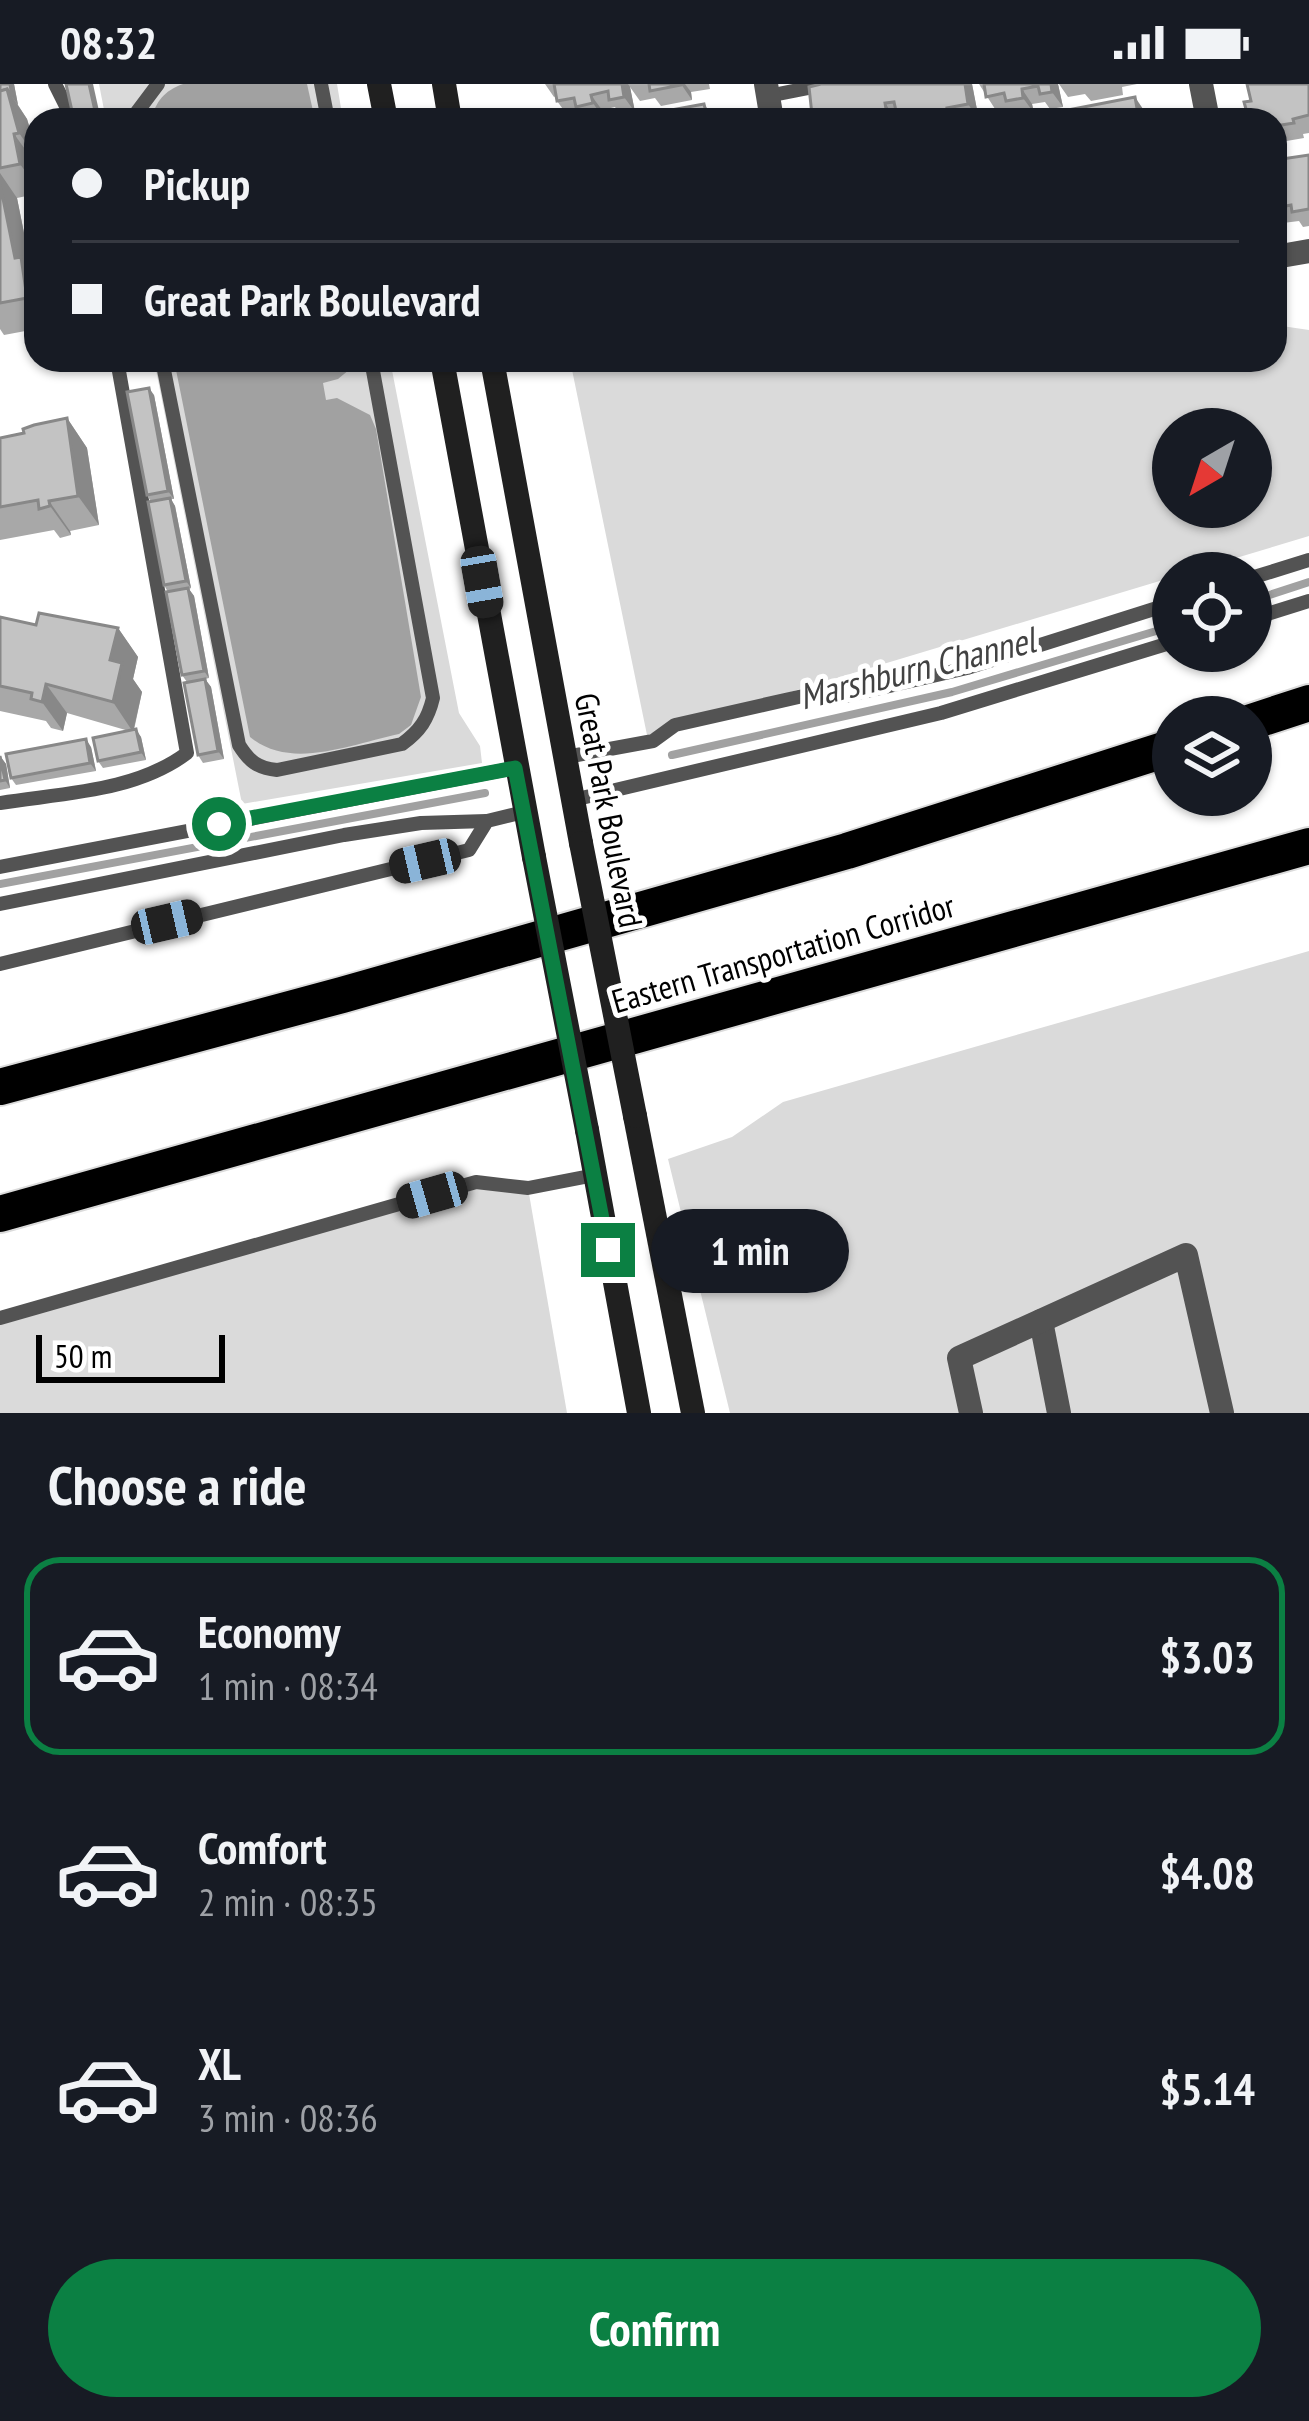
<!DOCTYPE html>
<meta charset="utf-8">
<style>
body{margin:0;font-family:"PT Sans Narrow",sans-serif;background:#242831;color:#f1f3f6;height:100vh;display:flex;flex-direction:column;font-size:45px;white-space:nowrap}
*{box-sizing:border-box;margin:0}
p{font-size:39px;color:#9ea1a6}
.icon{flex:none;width:66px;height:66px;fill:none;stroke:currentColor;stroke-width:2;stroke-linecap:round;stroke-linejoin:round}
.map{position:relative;height:1329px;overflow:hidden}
.details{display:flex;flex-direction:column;background:#171b24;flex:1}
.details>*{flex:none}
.top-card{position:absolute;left:24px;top:24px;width:1263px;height:264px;border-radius:36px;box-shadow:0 3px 9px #0004;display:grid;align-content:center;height:264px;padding:0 48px;background:#171b24}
.needle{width:78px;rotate:219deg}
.tools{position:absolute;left:1152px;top:324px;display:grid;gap:24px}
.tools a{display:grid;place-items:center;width:120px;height:120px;border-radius:50%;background:#171b24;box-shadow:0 3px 9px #0004;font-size:60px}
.scale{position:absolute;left:36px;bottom:30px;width:189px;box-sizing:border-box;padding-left:12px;border:6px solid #000;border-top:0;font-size:33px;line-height:42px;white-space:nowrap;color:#000;-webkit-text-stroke:9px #fff;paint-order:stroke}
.end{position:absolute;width:54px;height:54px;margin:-27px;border:15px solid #0b8043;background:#fff;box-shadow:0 0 0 6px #fff}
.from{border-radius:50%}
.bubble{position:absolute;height:84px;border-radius:42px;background:#171b24;box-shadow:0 3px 9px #0004;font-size:39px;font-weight:700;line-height:84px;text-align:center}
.car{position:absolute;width:36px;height:72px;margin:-36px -18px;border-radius:15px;box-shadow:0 0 9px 3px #0007;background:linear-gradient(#222 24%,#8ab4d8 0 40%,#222 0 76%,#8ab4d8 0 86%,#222 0)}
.top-card b{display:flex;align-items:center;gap:42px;height:114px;font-size:45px}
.top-card b+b{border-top:3px solid #363941}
.top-card i{width:30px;height:30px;background:#f1f3f6}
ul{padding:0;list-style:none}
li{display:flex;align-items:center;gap:36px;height:198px;margin:0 24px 18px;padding:0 24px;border:6px solid transparent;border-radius:36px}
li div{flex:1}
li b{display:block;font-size:45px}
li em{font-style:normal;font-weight:700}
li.on{border-color:#0b8043}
li>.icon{width:108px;height:108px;stroke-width:1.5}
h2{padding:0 48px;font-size:54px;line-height:144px}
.action{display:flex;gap:24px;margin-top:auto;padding:24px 48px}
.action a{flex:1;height:138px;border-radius:72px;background:#0b8043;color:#fff;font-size:48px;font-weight:700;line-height:138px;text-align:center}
.status{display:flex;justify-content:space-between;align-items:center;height:84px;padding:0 60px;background:#171b24;direction:ltr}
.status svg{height:33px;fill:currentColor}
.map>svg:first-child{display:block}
.green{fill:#dadada;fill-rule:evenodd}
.water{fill:#a1a1a1}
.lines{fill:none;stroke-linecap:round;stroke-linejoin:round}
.stream{stroke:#a1a1a1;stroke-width:8}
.highway-casing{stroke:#dbdbdb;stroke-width:40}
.lane{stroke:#535353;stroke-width:14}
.street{stroke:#535353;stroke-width:24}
.secondary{stroke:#202020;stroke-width:24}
.highway{stroke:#000;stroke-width:36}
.secondary-bridge{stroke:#202020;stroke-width:24}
.wall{fill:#a8a8a8}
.shaded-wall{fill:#888}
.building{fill:#c3c3c3;stroke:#888;stroke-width:3}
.route{stroke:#0b8043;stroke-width:15}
.labels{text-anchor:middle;stroke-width:10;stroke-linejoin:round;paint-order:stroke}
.street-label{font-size:33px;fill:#000;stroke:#fff}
.water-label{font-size:36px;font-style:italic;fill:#424242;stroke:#fff}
</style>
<div class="status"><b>08:32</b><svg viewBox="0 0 49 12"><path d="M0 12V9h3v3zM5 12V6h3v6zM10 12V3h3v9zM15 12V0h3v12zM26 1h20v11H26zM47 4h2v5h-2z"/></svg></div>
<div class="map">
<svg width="1309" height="1329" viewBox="0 0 1309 1329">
<rect width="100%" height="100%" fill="#fff"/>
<!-- green -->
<g class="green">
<polygon points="99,0 337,0 343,36 106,36"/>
<path d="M1275,241L1309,246V452L1186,489H1173V493L647,651L570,276H1275ZM1173,345H1251V423H1173Z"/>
<polygon points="154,276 390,276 459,629 480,662 482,679 242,720"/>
<polygon points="1309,867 1309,1329 730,1329 668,1075 732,1053 783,1018"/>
<polygon points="476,1098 528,1104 567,1329 0,1329 0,1234"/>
</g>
<!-- water -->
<g class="water">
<path d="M183,0H307L315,36H151C156,17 164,7 183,0Z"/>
<path d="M174,276H361L338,295L323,299L326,316L337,314L370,331L376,345L421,613L411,641L399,650C351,660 291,687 250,653Z"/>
</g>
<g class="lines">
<!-- stream -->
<g class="stream">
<polyline points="1251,517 1309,498"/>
<polyline points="672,671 952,608 1173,542"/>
<polyline points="0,800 485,709"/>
</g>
<!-- highway casing -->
<g class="highway-casing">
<g id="highway">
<polyline points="1251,638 1309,619"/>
<polyline points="0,1003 342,911 847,767 1173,663"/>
<polyline points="0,1130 1309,762"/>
</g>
</g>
<!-- lane -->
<g class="lane">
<polyline points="55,0 73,36"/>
<polyline points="321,0 328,36"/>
<polyline points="768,12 829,0"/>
<polyline points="131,36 158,0"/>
<path d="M162,276L239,661C249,677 257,684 277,686L402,660C420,647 428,635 433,614L371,276"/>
<polyline points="1251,494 1309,476"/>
<polyline points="1251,535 1309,517"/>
<polyline points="566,673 653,657 675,641 803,612 829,616 967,584 1173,519"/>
<polyline points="573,716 941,629 1173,558"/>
<path d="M0,719C63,709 135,708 187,669L117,276"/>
<polyline points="0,783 515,684"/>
<polyline points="0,820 344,751 421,739 487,737"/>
<polyline points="0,880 469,766 487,737 524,728"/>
<polyline points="0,1234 476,1098 528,1104 595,1091"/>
</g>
<!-- street -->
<g class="street">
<polyline points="766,0 772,36"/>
<polyline points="1201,0 1208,36"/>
<polyline points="1275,173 1309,167"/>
<polyline points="1041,1237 1059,1329"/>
<polyline points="971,1329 959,1274 1186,1171 1222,1329"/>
</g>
<!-- secondary -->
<g class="secondary">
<polyline points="379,0 386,36"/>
<polyline points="444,0 450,36"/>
<polyline points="442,276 534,773"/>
<polyline points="492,276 581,759"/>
<polyline points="635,1032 693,1329"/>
<polyline points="587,1046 639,1329"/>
</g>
<!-- highway -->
<use href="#highway" class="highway"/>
<!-- secondary-bridge -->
<g class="secondary-bridge">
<polyline points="581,759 635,1032"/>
<polyline points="534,773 587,1046"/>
</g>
</g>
<!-- wall -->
<g class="wall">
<polygon points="0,0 14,0 18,21 27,35 36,65 36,110 17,114 32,189 36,194 36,245 4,251 0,245"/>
<polygon points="545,0 709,0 710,5 691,8 692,16 661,22 655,14 640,17 630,3 635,28 620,31 615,23 602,26 603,34 585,36 581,30 568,32 557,17 556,12 554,13"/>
<polygon points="972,0 979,36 898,36 898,34 895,34 896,36 816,36 812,31"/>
<polygon points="979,0 1058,0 1063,23 1050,25 1045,18 1032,20 1034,29 1016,32 1011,25 997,28"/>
<polygon points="1059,0 1137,0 1122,3 1123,11 1091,17 1085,10 1068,13"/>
<polygon points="1309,0 1309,49 1303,50 1304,54 1275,59 1275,36"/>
<polygon points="1309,71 1309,142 1303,143 1299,137 1283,139 1275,128 1275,76"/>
<polygon points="154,311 174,415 171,415 175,422 191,504 189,505 194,512 209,594 205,595 211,603 224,675 203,679 198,671 187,598 182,591 168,508 164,501 151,418 147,411"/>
<polygon points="67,334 87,364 99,441 70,447 71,451 60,454 54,446 0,456 0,354 24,349"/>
<polygon points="0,532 36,541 118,544 138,573 133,595 142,608 134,646 141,653 146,676 103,684 98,677 129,647 67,629 63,647 51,644 46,637 0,627"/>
<polygon points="91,663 96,687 16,701 11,694"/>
<polygon points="0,672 6,680 10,704 0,706"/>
</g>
<!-- shaded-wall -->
<g class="shaded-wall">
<polygon points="10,0 14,0 18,21 12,13"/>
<polygon points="89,0 93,0 101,36 97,36"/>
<polygon points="622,0 628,0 630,3 635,28 624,13"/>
<polygon points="681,0 685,0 691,8 692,16"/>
<polygon points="965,0 972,0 979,36 968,20"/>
<polygon points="1051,0 1058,0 1063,23 1052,8"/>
<polygon points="7,5 27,35 36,65 36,73 19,49"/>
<polygon points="1022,5 1032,20 1034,29 1023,14"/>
<polygon points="591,11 602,26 603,34 593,19"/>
<polygon points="1135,13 1145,28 1147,36 1139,36"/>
<polygon points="885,19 895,34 896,36 888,36"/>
<polygon points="704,20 715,36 708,36"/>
<polygon points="14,50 35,79 36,102 20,80"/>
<polygon points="0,89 17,114 32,189 36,194 36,226 27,214 15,174 0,100"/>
<polygon points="149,304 154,311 174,415 168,407"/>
<polygon points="67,334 87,364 99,441 78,412"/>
<polygon points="170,414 175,422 191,504 186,497"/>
<polygon points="49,417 70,447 71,451 50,422"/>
<polygon points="188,504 194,512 209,594 204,587"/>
<polygon points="118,544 138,573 133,595 142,608 133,648 113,618 110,576"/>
<polygon points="205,595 211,603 224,675 218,667"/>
<polygon points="46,600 67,629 63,647 42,618"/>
<polygon points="136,645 141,653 146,676 141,668"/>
<polygon points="86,655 91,663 96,687 90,679"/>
<polygon points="0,672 6,680 10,704 5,696"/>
</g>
<!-- building -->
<g class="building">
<polygon points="0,0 10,0 12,13 7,5 0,7"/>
<polygon points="66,0 89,0 97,36 74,36"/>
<polygon points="554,0 622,0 624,13 609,16 608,7 591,11 593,19 576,23 574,14 557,17"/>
<polygon points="649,0 681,0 681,1 650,7"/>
<polygon points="821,0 965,0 968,20 947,24 949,33 934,35 933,27 913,31 914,36 898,36 894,18 885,19 888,36 823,36 822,29 812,31 809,3"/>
<polygon points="984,0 1051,0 1052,8 1040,10 1038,2 1022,5 1023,14 1006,17 1004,9 986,13"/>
<polygon points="1247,0 1309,0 1309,31 1293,35 1294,39 1275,42 1275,36 1249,36 1244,18 1251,17"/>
<polygon points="7,5 19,49 14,50 20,80 0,84 0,7"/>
<polygon points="1135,13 1139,36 1065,36 1063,27"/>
<polygon points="704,20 708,36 633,36 633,33"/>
<polygon points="1056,26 1058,36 1015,36"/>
<polygon points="1309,71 1309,125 1292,128 1291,121 1275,124 1275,76"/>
<polygon points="0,100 15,174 21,173 27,214 0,219"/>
<polygon points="149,304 168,407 147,411 127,308"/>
<polygon points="67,334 78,412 49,417 50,422 39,425 38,416 0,423 0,354 24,349 23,345 34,341"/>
<polygon points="170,414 186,497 164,501 148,418"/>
<polygon points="188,504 204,587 182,591 166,508"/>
<polygon points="39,529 118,544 110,576 122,579 113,618 46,600 42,618 31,615 32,609 0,602 0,533 36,541"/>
<polygon points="205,595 218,667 198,671 184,599"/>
<polygon points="136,645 141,668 98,677 93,654"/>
<polygon points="86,655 90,679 11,694 6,670"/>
<polygon points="0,672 5,696 0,697"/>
</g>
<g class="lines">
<!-- route -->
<polyline class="route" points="219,740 515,684 608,1166"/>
</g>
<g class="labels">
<!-- street labels -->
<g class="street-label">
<text transform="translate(609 726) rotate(79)" y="12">Great Park Boulevard</text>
<text transform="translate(783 869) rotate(-16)" y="12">Eastern Transportation Corridor</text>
</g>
<!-- water labels -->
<g class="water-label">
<text transform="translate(917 584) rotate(-14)" y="13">Marshburn Channel</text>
</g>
</g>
</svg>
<div class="tools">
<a><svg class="needle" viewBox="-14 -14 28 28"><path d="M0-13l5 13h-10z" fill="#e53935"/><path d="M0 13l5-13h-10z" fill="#9ea1a6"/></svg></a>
<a><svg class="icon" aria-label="locate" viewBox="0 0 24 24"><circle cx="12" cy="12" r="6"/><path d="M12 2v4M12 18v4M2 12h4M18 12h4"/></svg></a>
<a><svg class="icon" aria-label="layers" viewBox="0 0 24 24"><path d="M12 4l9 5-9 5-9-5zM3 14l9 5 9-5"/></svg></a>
</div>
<div class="scale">50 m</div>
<i class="end from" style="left:219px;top:740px"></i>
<i class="end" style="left:608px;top:1166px"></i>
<div class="bubble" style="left:651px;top:1125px;width:198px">1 min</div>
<i class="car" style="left:482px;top:498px;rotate:170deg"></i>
<i class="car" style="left:425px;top:777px;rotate:257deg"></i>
<i class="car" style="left:167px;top:838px;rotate:77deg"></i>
<i class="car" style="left:432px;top:1111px;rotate:254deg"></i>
<div class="top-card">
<b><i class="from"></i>Pickup</b>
<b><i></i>Great Park Boulevard</b>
</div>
</div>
<section class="details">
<h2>Choose a ride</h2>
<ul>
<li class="on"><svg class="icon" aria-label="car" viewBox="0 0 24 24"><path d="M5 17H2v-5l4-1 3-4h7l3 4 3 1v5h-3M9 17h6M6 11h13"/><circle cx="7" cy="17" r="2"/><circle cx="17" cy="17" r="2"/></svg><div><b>Economy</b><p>1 min · 08:34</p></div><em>$3.03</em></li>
<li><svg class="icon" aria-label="car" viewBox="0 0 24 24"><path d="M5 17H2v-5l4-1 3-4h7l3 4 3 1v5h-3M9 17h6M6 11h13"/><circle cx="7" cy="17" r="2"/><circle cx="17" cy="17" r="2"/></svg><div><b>Comfort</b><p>2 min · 08:35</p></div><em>$4.08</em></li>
<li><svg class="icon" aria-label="car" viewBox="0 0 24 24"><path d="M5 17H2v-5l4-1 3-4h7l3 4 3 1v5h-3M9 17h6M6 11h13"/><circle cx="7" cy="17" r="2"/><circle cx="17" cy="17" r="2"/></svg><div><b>XL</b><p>3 min · 08:36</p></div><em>$5.14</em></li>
</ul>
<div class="action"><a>Confirm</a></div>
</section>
